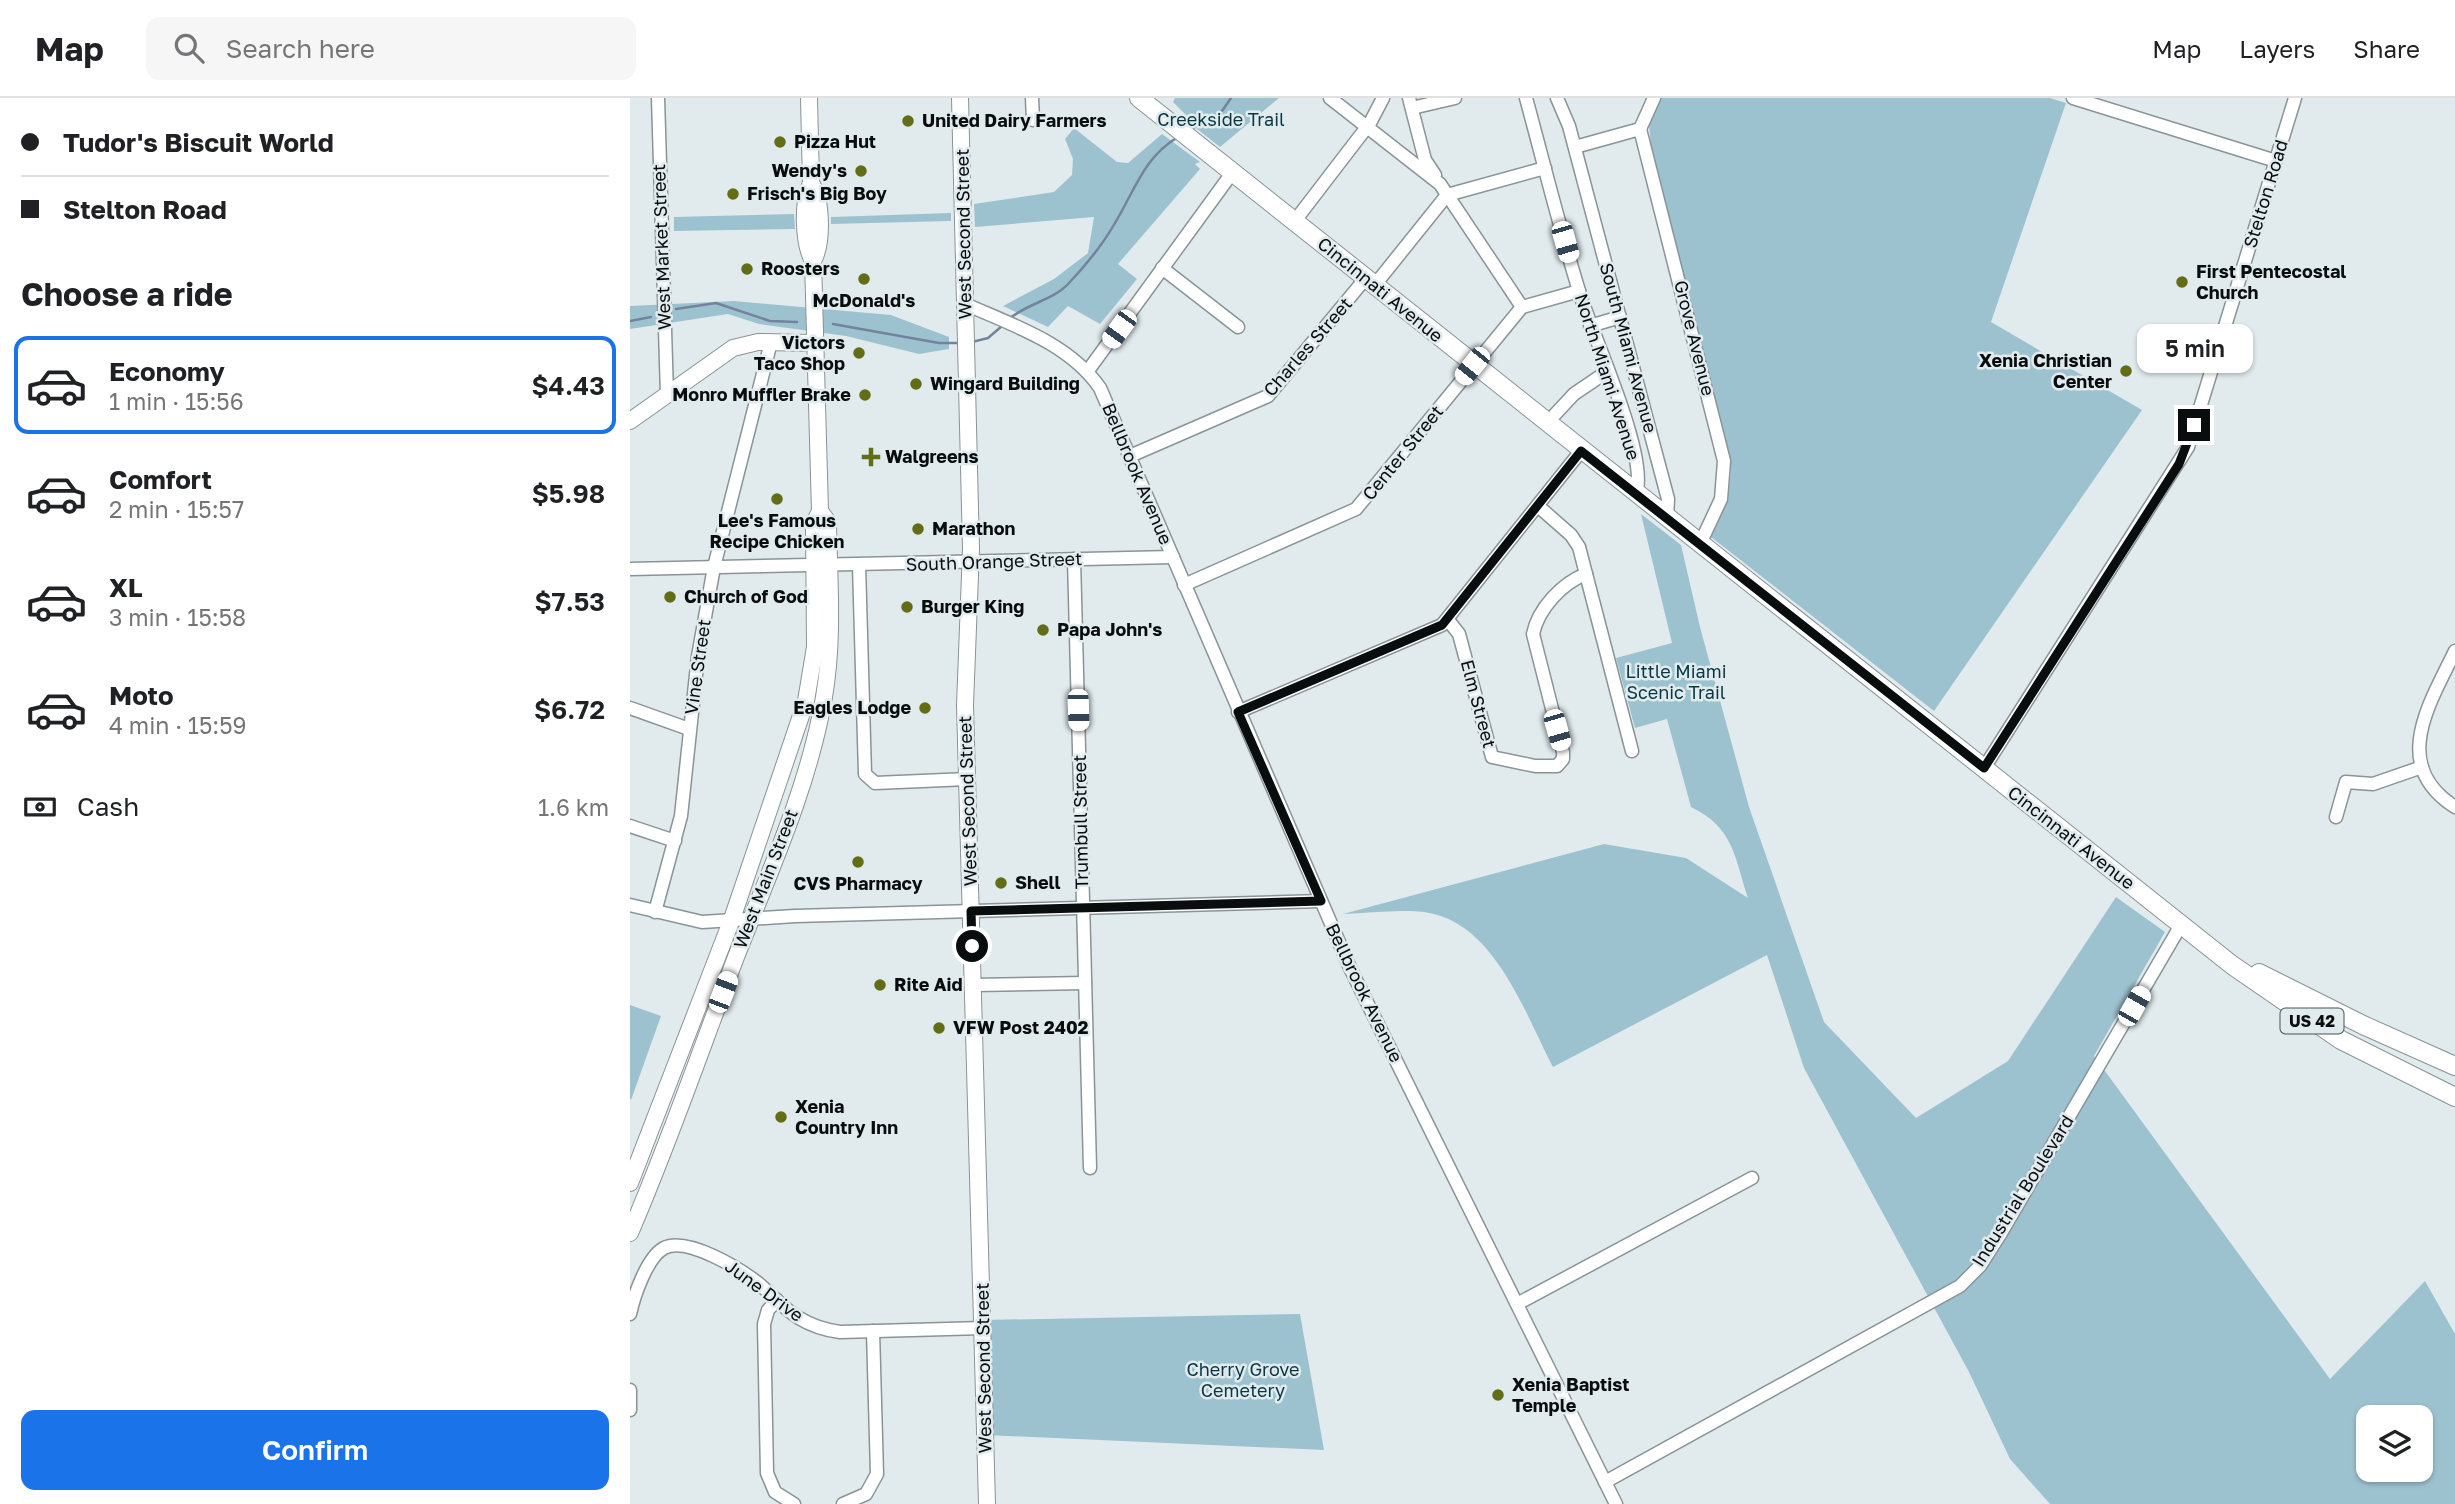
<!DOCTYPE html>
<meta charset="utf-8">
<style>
body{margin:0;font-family:"Golos Text",sans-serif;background:#f6f6f6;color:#202124;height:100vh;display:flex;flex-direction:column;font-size:26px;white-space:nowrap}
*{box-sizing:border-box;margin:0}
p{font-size:23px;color:#757577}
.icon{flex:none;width:38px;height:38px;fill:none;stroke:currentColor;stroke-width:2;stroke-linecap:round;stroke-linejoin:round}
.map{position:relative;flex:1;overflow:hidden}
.drawer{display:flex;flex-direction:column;background:#fff;width:630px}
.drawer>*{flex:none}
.top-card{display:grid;align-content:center;height:154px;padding:0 21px;background:#fff}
.fabs{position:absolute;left:1726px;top:1307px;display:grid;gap:14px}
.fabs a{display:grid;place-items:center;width:77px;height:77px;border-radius:14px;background:#fff;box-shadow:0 2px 5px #0004;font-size:35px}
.end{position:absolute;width:32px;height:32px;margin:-16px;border:9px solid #090d0e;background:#fff;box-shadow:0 0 0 4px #fff}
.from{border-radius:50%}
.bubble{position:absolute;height:49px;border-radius:14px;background:#fff;box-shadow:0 2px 5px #0004;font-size:23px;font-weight:600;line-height:49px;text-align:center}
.car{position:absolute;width:21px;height:42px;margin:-21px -10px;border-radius:9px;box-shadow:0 0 5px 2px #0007;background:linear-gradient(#fff 24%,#345 0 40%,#fff 0 76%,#345 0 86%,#fff 0)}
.top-card b{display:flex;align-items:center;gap:24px;height:66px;font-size:26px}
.top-card b+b{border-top:2px solid #e0e0e0}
.top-card i{width:18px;height:18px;background:#202124}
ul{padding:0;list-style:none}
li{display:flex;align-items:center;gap:21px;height:98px;margin:0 14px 10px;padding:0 7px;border:4px solid transparent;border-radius:14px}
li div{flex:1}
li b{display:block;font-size:26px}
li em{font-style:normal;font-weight:600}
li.selected{border-color:#1a73e8}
li>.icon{width:63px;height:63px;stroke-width:1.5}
h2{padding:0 21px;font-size:32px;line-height:84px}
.pay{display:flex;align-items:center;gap:18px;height:77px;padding:0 21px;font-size:26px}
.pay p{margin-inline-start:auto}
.button{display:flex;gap:14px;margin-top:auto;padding:14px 21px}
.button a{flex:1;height:80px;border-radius:14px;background:#1a73e8;color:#fff;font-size:28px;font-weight:600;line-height:80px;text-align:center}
header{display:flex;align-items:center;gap:42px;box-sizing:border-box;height:98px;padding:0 35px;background:#fff;border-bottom:2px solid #e0e0e0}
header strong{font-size:33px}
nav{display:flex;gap:38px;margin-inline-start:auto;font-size:24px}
.search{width:490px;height:63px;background:#f6f6f6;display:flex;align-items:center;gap:18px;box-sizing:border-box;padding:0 24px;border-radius:14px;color:#757577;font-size:26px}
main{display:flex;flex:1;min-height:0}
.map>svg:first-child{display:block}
.green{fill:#9dc2cf;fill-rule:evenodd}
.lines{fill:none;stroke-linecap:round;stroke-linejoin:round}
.stream{stroke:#74839d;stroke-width:2.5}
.minor-casing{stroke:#8a9396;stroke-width:15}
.major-casing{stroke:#8a9396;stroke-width:18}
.highway-casing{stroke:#8a9396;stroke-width:20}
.minor{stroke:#fff;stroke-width:12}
.major{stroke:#fff;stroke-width:16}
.highway{stroke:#fff;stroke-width:18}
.route{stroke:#090d0e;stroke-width:9}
.poi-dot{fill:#626d16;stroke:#e1ebee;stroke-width:2.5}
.labels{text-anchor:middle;stroke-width:5;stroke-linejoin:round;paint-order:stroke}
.shield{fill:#e1ebee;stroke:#4a5051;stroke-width:2}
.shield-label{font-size:16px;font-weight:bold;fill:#090d0e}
.park-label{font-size:18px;fill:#083743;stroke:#e1ebee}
.poi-label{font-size:18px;font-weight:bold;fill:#090d0e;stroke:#e1ebee;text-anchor:start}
.street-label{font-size:18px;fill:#090d0e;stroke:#e1ebee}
</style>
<header>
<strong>Map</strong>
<div class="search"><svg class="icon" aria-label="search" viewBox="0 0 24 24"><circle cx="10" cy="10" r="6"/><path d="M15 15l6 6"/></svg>Search here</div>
<nav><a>Map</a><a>Layers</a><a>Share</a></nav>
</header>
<main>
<section class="drawer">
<div class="top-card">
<b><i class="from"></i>Tudor's Biscuit World</b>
<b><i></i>Stelton Road</b>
</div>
<h2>Choose a ride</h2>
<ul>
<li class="selected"><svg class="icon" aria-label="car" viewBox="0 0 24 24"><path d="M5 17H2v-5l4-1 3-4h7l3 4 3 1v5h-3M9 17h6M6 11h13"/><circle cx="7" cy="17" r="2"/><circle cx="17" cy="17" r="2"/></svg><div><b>Economy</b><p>1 min · 15:56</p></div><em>$4.43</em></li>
<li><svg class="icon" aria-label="car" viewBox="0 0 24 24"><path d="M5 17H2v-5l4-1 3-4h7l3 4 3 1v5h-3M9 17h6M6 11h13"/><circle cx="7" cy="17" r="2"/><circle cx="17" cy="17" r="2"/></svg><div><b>Comfort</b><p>2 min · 15:57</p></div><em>$5.98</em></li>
<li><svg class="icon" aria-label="car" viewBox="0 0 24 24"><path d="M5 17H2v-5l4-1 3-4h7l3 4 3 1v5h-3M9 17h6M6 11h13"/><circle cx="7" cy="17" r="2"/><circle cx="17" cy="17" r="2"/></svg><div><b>XL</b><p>3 min · 15:58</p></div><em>$7.53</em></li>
<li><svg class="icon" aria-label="car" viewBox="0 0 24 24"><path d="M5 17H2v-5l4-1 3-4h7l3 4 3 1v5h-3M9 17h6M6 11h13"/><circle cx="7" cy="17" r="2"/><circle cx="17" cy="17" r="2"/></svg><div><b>Moto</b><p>4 min · 15:59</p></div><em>$6.72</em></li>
</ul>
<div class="pay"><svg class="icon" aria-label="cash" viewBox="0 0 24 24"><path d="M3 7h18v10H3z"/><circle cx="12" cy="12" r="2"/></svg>Cash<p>1.6 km</p></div>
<div class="button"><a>Confirm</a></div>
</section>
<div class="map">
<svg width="1825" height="1406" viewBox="0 0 1825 1406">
<rect width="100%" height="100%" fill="#e1ebee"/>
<!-- green -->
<g class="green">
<polygon points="545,0 649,0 590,49 557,23 559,20 543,4"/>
<polygon points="1030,0 1420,0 1436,5 1361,224 1512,312 1304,613 1081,439 1098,401 1101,371 1022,58 1019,27"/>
<polygon points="444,30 487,64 498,65 532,36 570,64 565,66 570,71 488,166 507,181 470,226 438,208 418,229 373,208 424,181 458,155 464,119 345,129 344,106 424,94 442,77 443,61 435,41"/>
<polygon points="321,115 321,123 201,126 201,119"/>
<polygon points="164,116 165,131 44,133 44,119"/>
<polygon points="104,203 261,217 319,239 319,251 289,256 216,238 129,226 98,216 0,231 0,208"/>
<path d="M1011,416L1051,447L1070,529L1119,709L1194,924L1286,1020L1378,963L1486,799L1535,834L1464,958L1700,1281L1795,1183L1825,1236V1406H1420L1380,1361L1339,1274L1174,970L1137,857L923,969C894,914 864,823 794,814C768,811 739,815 713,816L974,746L1056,760L1118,800C1104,758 1104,730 1061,709L1037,621L1005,630L986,560L1042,545ZM1738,1320H1790V1372H1738Z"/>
<polygon points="0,907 31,918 1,1002 0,1001"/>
<polygon points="670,1216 694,1352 355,1337 353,1222"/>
</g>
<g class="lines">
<!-- stream -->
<g class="stream">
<polyline points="560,32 592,13 601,0"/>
<polyline points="46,211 86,205 140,223 167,224"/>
<path d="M379,221C396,206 424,202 439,185C456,167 473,146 485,125C505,92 514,59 548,39"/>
<polyline points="0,223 21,219"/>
<polyline points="203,226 309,245 332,245"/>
<polyline points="342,244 358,240 372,228"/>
</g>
<!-- minor casing -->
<g class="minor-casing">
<g id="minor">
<polyline points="28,0 37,297"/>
<polyline points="402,0 403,22"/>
<polyline points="700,0 810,86 892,209"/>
<polyline points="779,0 795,62 805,77"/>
<path d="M896,0C914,66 930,132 950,196C963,239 1019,358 1006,395"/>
<polyline points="927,0 939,28 1038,401 1037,420"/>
<polyline points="1443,0 1646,63"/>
<polyline points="782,10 825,0"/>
<polyline points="1010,31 1094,363 1091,401 1070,446"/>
<polyline points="945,49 1010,31 1024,0"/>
<polyline points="664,124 740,25 753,0"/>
<polyline points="532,170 608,229"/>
<polyline points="744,188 817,97 915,70"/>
<path d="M335,206C382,227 439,245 470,290L721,872L986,1406"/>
<polyline points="960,228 990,219"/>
<polyline points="457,274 602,75"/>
<polyline points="917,325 944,296 978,273"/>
<polyline points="500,358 638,298 735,181"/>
<polyline points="908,408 941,437 949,449 1002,653"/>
<polyline points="444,461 460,1070"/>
<polyline points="229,467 235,676 245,685 338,681"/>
<polyline points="0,471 543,459"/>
<polyline points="554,487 726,411 892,209 949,193"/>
<path d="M818,522L829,536L862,659L905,668H927L933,661V654L903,536C908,511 932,485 956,476"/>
<path d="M1825,553C1800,605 1759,667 1825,709"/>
<polyline points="0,610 59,631"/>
<polyline points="608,614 812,527 951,353"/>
<polyline points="1354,670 1558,349 1665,0"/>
<polyline points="1706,719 1716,684 1743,686 1792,669"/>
<polyline points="0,728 45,743"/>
<polyline points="0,807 72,824 165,818 691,803"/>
<polyline points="25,814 51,718 68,558 84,469 141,244"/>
<polyline points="344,887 455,885"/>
<polyline points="147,1202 138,1212 134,1226 137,1375 145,1394 164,1406"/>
<polyline points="887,1206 1122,1080"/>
<path d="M0,1216C4,1198 17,1159 34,1150C57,1138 110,1171 128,1185C141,1196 154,1211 169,1220C182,1228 195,1232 210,1234L353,1230"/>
<polyline points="0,1292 0,1312"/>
<polyline points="975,1384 1330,1188 1350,1168 1371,1135 1551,827"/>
<polyline points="213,1406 236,1396 247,1376 243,1233"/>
</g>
</g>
<!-- major casing -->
<g class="major-casing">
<g id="major">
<polyline points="330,0 341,451 335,607 357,1406"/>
<path d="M181,85C192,102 193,145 183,163"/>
<polyline points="0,323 103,250 128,244 185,245"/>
<path d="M0,1085L102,821L176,603L185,549L184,425L190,413L183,163C173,145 172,103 181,85L179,0"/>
<path d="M0,1135C39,1045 71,951 106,859C139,775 179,688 194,599C204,541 199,482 198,424L190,413"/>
</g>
</g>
<!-- highway casing -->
<g class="highway-casing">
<g id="highway">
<polyline points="509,0 1602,867 1711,942 1825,999"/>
<polyline points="1629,875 1733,927 1825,968"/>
</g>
</g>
<!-- minor -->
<use href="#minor" class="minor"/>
<!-- major -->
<use href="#major" class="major"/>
<!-- highway -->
<use href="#highway" class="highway"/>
</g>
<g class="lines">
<!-- route -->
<polyline class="route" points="342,848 341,813 691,803 608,614 812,527 951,353 1354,670 1549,366 1564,327"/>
</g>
<!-- markers -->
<g class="poi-dot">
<circle cx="278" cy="23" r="7"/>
<circle cx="150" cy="44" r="7"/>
<circle cx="231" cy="73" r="7"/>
<circle cx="103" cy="96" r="7"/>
<circle cx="117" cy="171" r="7"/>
<circle cx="234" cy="181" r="7"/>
<circle cx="1552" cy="184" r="7"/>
<circle cx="229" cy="255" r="7"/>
<circle cx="1496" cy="273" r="7"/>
<circle cx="286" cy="286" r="7"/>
<circle cx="235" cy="297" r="7"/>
<path d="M237.5 348.5h7v7h7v7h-7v7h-7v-7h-7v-7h7z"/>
<circle cx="147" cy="401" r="7"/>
<circle cx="288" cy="431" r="7"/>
<circle cx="40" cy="499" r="7"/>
<circle cx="277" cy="509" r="7"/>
<circle cx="413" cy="532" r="7"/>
<circle cx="295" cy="610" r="7"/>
<circle cx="228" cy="764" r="7"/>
<circle cx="371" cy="785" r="7"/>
<circle cx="250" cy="887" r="7"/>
<circle cx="309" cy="930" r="7"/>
<circle cx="151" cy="1019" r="7"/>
<circle cx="868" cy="1297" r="7"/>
</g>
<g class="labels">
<!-- shield labels -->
<rect class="shield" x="1650.5" y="910.5" width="63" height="25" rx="5"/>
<g class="shield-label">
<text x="1682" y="929">US 42</text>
</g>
<!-- park labels -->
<g class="park-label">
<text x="591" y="28">Creekside Trail</text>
<text x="1046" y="580">Little Miami<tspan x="1046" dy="21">Scenic Trail</tspan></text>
<text x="613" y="1278">Cherry Grove<tspan x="613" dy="21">Cemetery</tspan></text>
</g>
<!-- poi labels -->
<g class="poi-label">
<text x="292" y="29">United Dairy Farmers</text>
<text x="164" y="50">Pizza Hut</text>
<text x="217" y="79" text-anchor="end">Wendy's</text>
<text x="117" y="102">Frisch's Big Boy</text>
<text x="131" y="177">Roosters</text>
<text x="1566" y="180">First Pentecostal<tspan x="1566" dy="21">Church</tspan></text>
<text x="234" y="209" text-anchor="middle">McDonald's</text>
<text x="215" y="251" text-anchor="end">Victors<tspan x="215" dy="21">Taco Shop</tspan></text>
<text x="1482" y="269" text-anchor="end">Xenia Christian<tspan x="1482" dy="21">Center</tspan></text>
<text x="300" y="292">Wingard Building</text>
<text x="221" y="303" text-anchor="end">Monro Muffler Brake</text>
<text x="255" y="365">Walgreens</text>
<text x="147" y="429" text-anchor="middle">Lee's Famous<tspan x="147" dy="21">Recipe Chicken</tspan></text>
<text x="302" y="437">Marathon</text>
<text x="54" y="505">Church of God</text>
<text x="291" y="515">Burger King</text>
<text x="427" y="538">Papa John's</text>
<text x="281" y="616" text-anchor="end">Eagles Lodge</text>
<text x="385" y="791">Shell</text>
<text x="228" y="792" text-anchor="middle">CVS Pharmacy</text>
<text x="264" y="893">Rite Aid</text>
<text x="323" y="936">VFW Post 2402</text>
<text x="165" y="1015">Xenia<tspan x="165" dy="21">Country Inn</tspan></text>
<text x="882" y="1293">Xenia Baptist<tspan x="882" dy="21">Temple</tspan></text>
</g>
<!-- street labels -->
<g class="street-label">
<text transform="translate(1636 96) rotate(-73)" y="6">Stelton Road</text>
<text transform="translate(334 136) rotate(-91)" y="6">West Second Street</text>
<text transform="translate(32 149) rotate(-92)" y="6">West Market Street</text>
<text transform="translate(750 192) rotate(39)" y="6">Cincinnati Avenue</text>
<text transform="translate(1064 240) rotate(76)" y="6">Grove Avenue</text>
<text transform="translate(678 249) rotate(-49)" y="6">Charles Street</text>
<text transform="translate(998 250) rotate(75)" y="6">South Miami Avenue</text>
<text transform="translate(977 279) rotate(72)" y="6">North Miami Avenue</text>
<text transform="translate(773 355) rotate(-51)" y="6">Center Street</text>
<text transform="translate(507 376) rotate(67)" y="6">Bellbrook Avenue</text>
<text transform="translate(364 464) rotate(-2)" y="6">South Orange Street</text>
<text transform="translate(68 569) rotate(-82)" y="6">Vine Street</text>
<text transform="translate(848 606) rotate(75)" y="6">Elm Street</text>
<text transform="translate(338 703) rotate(-92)" y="6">West Second Street</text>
<text transform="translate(451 724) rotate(-91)" y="6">Trumbull Street</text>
<text transform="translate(1441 740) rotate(38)" y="6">Cincinnati Avenue</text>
<text transform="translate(136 781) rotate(-69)" y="6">West Main Street</text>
<text transform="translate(734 895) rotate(64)" y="6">Bellbrook Avenue</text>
<text transform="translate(1393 1093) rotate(-58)" y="6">Industrial Boulevard</text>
<text transform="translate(134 1193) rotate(36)" y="6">June Drive</text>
<text transform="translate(354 1270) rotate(-91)" y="6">West Second Street</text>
</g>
</g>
</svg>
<div class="fabs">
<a><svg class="icon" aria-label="layers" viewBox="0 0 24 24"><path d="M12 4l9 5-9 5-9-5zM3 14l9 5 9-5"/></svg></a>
</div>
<i class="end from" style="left:342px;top:848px"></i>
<i class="end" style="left:1564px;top:327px"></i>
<div class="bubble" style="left:1507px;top:226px;width:116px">5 min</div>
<i class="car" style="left:935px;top:144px;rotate:164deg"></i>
<i class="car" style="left:489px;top:231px;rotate:216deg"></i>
<i class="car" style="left:842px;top:268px;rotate:219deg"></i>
<i class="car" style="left:448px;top:612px;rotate:178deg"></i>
<i class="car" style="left:927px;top:632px;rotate:164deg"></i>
<i class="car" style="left:93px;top:894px;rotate:21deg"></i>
<i class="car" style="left:1504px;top:908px;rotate:30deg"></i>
</div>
</main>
